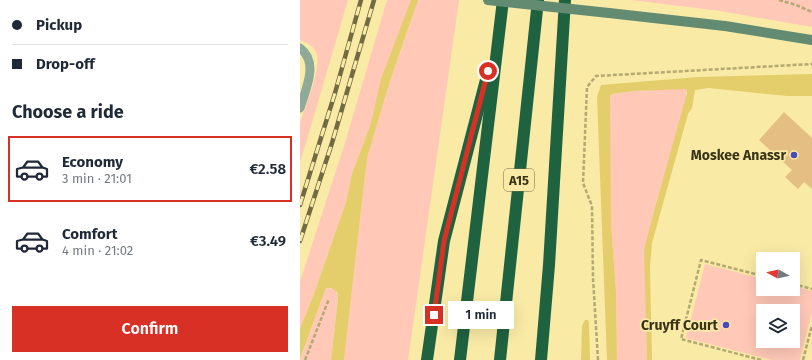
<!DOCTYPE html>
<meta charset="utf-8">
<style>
body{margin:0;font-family:"Fira Sans",sans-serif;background:#f2f2f3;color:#1f2937;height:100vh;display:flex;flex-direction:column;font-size:15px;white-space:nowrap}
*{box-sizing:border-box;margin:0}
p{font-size:13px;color:#747a83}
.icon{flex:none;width:22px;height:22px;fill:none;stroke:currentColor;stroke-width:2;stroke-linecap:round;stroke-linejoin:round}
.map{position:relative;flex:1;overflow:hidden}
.side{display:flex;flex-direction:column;background:#fff;width:300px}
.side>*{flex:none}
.hud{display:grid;align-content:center;height:88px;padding:0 12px;background:#fff}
.needle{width:26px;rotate:278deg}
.tools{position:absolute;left:456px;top:252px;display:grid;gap:8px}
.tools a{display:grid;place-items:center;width:44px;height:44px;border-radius:0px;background:#fff;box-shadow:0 4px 16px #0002;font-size:20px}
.end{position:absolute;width:18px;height:18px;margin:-9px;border:5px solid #d93025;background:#fff;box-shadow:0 0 0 2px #fff}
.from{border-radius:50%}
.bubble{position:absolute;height:28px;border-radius:0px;background:#fff;box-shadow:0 4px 16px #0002;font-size:13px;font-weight:600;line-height:28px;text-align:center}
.hud b{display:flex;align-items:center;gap:14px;height:38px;font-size:15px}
.hud b+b{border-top:1px solid #e0e1e3}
.hud i{width:10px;height:10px;background:#1f2937}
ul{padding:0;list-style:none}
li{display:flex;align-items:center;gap:12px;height:66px;margin:0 8px 6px;padding:0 4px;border:2px solid transparent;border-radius:0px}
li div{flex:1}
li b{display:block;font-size:15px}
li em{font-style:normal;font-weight:600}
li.current{border-color:#d93025}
li>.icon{width:36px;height:36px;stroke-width:1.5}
h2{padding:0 12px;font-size:18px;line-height:48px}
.cta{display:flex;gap:8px;margin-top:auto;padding:8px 12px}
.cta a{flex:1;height:46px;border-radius:0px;background:#d93025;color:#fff;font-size:16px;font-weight:600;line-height:46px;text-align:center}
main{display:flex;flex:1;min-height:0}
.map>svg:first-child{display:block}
.green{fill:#ffc8b7;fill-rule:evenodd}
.water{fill:#e4ce6c}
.building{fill:#e5be83}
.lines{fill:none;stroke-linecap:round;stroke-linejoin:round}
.path{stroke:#b4a972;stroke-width:2.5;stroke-dasharray:4 2;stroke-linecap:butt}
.lane{stroke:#8faa99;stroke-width:9}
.secondary{stroke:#628b72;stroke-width:10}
.highway{stroke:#1f6240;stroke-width:12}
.rail-casing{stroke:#736a42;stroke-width:4.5}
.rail{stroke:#f9eaa5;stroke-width:3;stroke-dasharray:9;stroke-linecap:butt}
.secondary-bridge{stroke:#628b72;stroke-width:10}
.route{stroke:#d93025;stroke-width:5}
.poi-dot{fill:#4949bf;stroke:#f9eaa5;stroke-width:1.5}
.labels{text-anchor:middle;stroke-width:3.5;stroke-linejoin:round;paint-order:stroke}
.shield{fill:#f9eaa5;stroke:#736a42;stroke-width:1}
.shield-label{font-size:13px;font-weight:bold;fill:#393317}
.poi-label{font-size:14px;font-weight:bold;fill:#393317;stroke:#f9eaa5;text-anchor:end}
</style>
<main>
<section class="side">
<div class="hud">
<b><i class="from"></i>Pickup</b>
<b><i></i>Drop-off</b>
</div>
<h2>Choose a ride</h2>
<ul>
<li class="current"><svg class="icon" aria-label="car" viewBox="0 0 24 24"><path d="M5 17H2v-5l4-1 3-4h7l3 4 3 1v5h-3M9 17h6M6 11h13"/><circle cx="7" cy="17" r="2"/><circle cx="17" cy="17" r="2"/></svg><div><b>Economy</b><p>3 min · 21:01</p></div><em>€2.58</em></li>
<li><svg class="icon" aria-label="car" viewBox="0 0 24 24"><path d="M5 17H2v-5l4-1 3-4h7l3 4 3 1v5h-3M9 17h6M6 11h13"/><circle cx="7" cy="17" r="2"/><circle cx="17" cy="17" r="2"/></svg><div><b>Comfort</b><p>4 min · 21:02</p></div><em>€3.49</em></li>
</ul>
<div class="cta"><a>Confirm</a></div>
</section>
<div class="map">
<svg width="512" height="360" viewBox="0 0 512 360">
<rect width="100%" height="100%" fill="#f9eaa5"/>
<!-- green -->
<g class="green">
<path d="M0,0H48L0,163C0,151 0,137 0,125C3,108 25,66 15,50C12,45 5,42 0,40Z"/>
<polygon points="87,0 159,0 108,360 44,360 67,158 90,81 113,16 62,147 52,174 46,202 14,294 0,329 0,282 45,143"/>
<polygon points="331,0 512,0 512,27 420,11"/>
<polygon points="386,88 386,100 354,210 345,250 347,360 317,360 316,291 311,224 309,98 312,94 334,91"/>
<path d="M405,264L463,279V289H493V286L512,291V312L500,360H472L386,338ZM463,311H493V341H463Z"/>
<polygon points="26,288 35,289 38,297 31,360 0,360"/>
</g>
<!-- water -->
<g class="water">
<polygon points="111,0 118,0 90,81 67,158 44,360 31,360 38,298 37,292 31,288 26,288 0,359 0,329 14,294 46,202 52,174 71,123 81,79"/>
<polygon points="512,74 512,96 487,96 409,88 395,90 392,108 388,114 352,243 350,267 352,360 347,360 344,250 354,211 387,93 386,89 334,91 312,94 310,96 311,224 316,291 317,360 307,360 297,97 301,85 398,77"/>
<polygon points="285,320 288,320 289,323 290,360 281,360 282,326"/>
</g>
<!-- building -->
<polygon class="building" points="484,112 512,138 512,189 504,182 498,189 485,177 492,170 459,140"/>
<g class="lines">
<!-- path -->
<g class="path">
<polyline points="479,0 496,5 512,12"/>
<polyline points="493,284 512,289"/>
<polyline points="5,360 29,299"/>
<polyline points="298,360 293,278 292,206 283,183 287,87 296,76 512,64"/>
<polyline points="461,360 381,339 401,260 463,276"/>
<polyline points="503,360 512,325"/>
</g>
<!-- lane -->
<path class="lane" d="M0,48C19,62 6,89 0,108"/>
<!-- secondary -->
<polyline class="secondary" points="309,13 425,26 512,40"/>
<!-- highway -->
<g class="highway">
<polyline points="127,360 144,241 188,72"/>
<polyline points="160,360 203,0"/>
<polyline points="200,360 238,0"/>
<polyline points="241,360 249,265 265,0"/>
</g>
<!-- rail casing -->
<g class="rail-casing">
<g id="rail">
<polyline points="0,205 35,93 61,0"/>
<polyline points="0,241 32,143 74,0"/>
</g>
</g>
<!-- rail -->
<use href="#rail" class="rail"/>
<!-- secondary-bridge -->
<polyline class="secondary-bridge" points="188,0 309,13"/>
</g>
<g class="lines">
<!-- route -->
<polyline class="route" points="134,315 144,241 188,71"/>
</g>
<!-- markers -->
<g class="poi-dot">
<circle cx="494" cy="155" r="4"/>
<circle cx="426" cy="325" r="4"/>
</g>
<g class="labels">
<!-- shield labels -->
<rect class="shield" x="204" y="169" width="30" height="22" rx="3"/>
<g class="shield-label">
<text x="219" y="185">A15</text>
</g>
<!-- poi labels -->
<g class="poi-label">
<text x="486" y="160">Moskee Anassr</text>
<text x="418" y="330">Cruyff Court</text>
</g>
</g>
</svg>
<div class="tools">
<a><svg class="needle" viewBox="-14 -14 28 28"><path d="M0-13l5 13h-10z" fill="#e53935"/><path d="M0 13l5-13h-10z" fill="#747a83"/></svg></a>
<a><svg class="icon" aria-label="layers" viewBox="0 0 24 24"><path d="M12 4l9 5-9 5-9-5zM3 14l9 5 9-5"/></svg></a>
</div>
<i class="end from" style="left:188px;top:71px"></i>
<i class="end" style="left:134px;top:315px"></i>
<div class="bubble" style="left:148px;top:301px;width:66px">1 min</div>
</div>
</main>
